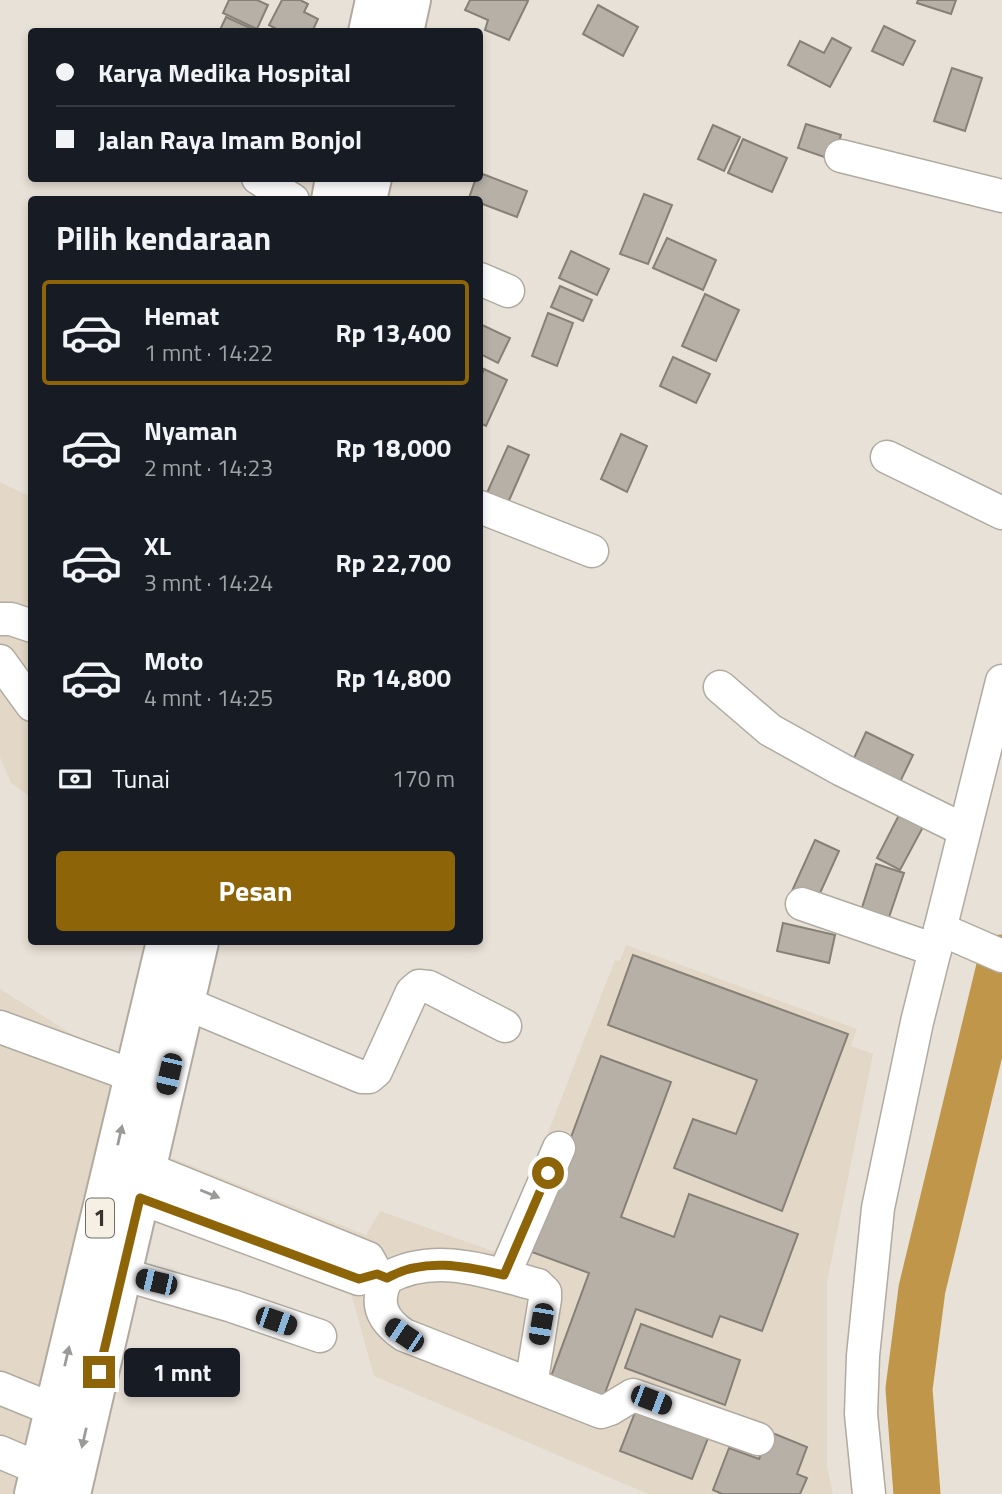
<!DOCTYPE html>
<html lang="id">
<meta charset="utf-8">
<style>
body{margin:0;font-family:"Titillium Web",sans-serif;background:#242831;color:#f1f3f6;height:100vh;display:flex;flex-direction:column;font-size:26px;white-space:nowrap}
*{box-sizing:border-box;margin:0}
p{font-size:23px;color:#9ea1a6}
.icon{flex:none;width:38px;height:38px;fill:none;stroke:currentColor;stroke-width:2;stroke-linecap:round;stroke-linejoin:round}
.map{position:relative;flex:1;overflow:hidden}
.drawer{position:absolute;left:28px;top:196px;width:455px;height:749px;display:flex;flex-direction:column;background:#171b24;border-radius:7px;box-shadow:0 4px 10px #0003}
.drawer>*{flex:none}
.guide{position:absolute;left:28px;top:28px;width:455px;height:154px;border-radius:7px;box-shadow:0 4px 10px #0003;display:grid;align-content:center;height:154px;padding:0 28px;background:#171b24}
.end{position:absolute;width:32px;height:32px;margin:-16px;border:9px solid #8d6508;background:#fff;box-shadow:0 0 0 4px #fff}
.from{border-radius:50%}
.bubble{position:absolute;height:49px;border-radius:7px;background:#171b24;box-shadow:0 4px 10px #0003;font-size:23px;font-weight:700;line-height:49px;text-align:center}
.car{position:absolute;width:21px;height:42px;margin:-21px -10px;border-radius:9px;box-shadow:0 0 5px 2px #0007;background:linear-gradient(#222 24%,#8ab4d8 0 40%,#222 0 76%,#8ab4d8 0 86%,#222 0)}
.guide b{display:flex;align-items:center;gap:24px;height:66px;font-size:26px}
.guide b+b{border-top:2px solid #363941}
.guide i{width:18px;height:18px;background:#f1f3f6}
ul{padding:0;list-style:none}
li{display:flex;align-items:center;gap:21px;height:105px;margin:0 14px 10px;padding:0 14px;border:4px solid transparent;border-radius:7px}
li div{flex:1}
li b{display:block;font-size:26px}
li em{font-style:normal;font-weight:700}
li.active{border-color:#8d6508}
li>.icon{width:63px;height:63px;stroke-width:1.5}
h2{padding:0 28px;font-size:32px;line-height:84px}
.pay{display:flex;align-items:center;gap:18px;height:77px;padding:0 28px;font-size:26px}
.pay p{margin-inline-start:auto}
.button{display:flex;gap:14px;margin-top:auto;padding:14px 28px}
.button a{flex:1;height:80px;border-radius:7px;background:#8d6508;color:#fff;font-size:28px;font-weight:700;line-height:80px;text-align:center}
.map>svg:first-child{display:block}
.built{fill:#e3d8c7}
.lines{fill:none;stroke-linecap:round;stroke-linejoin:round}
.river{stroke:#bf964a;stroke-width:47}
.building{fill:#b6b0a6;stroke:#868076;stroke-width:2}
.minor-casing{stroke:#b0aaa0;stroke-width:35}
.highway-casing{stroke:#b0aaa0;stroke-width:42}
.minor{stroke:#fff;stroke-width:32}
.highway{stroke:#fff;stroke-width:38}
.oneway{fill:#9b9a98}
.route{stroke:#8d6508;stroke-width:9}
.labels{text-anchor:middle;stroke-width:5;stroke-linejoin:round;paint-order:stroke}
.shield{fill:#f5efe4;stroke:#706c66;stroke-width:2}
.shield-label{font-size:23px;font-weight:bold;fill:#373430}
</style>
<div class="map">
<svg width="1002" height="1494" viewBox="0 0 1002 1494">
<rect width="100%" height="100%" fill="#e8e1d7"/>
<!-- built -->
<g class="built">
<polygon points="0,482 31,497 31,797 11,783 0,757"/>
<polygon points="626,945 857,1029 851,1046 873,1054 827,1282 827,1466 833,1494 648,1494 374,1376 351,1293 148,1216 172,1158 366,1235 380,1211 501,1254 615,960 620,961"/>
<polygon points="0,989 116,1062 18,1494 0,1494"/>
</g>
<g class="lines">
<!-- river -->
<polyline class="river" points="917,1494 909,1389 922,1289 1002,958"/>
</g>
<!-- building -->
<g class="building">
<polygon points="229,0 257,0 268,5 257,29 223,13"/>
<polygon points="282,0 300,0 308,4 304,12 318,19 312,32 282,32 269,25"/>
<polygon points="470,0 525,0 528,1 509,40 485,30 488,20 465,10"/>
<polygon points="918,0 956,0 951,14 917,3"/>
<polygon points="598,5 638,27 623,56 583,34"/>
<polygon points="226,17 257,31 257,32 219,32"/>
<polygon points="884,26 915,41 903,65 872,51"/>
<polygon points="832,38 851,48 830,87 788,65 800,41 824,53"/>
<polygon points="952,68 982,78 965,131 934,121"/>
<polygon points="806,124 841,135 833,160 798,148"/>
<polygon points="713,125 740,137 724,171 698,159"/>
<polygon points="743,139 787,158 772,192 728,173"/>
<polygon points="480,173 527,191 517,217 480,203 480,200 469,198 476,178 480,178"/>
<polygon points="644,194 672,205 648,264 620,254"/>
<polygon points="667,238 716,260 703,290 653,268"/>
<polygon points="571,251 609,269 597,295 559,278"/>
<polygon points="560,286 592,300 583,321 551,307"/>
<polygon points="705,294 739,310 716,361 682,346"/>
<polygon points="548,313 573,323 557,366 532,356"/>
<polygon points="480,324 510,338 498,363 480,354"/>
<polygon points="673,357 710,374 696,403 660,386"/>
<polygon points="484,369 507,380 486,426 480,423 480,380"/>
<polygon points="621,434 647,446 627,492 601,479"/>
<polygon points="508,446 529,455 507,505 486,495"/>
<polygon points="866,732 913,755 900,782 854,758"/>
<polygon points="899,815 923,827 900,870 877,858"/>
<polygon points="815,840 839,851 816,902 792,891"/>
<polygon points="876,864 904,873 885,929 858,920"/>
<polygon points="783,923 835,935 829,963 777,951"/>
<polygon points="633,955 848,1034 782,1211 674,1168 693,1119 736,1134 757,1080 608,1025"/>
<polygon points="601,1056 671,1082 621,1217 674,1237 689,1194 798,1234 762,1331 720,1316 712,1337 636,1309 602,1401 549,1382 589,1273 529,1251"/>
<polygon points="641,1324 740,1360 725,1405 625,1368"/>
<polygon points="636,1410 708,1438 692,1479 620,1451"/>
<polygon points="770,1432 807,1447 797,1474 807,1478 800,1494 722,1494 713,1490 729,1448 759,1459"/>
</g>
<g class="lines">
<!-- minor casing -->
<g class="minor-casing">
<g id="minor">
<polyline points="841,156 1002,196"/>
<polyline points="258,178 293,200"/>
<polyline points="480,279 508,291"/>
<polyline points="887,457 1002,513"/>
<polyline points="480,507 592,551"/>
<polyline points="0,619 11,619 32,626"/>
<polyline points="0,661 32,705"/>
<polyline points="720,687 770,730 842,770 964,830"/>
<polyline points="802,904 935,950"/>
<polyline points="940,929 1002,956"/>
<polyline points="185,1003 362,1077 369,1077 376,1071 412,992 419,986 429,987 505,1026"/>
<polyline points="0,1027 134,1076"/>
<polyline points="146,1168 368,1258 377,1274"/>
<path d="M140,1198L359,1279L377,1274L387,1278C435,1251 489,1272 538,1285L545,1292V1299L533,1373L529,1382"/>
<polyline points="122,1274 232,1306 320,1336"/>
<polyline points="504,1275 559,1148"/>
<path d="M387,1278C374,1303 382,1320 404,1335L601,1412L610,1409L633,1395L758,1439"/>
<polyline points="0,1388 54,1410"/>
<polyline points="0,1452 40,1469"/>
<polyline points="869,1494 861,1414 863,1356 878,1208 917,1022 1002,681"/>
</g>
</g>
<!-- highway casing -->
<g class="highway-casing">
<g id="highway">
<polyline points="368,32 375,0"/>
<polyline points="404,32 411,0"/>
<polyline points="331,200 335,178"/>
<polyline points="367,200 372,178"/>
<polyline points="34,1494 166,942"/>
<polyline points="71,1494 199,942"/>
</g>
</g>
<!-- minor -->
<use href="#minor" class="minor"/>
<!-- highway -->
<use href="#highway" class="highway"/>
</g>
<!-- one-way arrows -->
<defs><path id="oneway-solid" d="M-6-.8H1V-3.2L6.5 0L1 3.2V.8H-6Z" transform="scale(1.75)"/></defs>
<g class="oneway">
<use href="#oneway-solid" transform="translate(120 1135) rotate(-77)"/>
<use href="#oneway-solid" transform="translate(210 1194) rotate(22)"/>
<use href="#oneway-solid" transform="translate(67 1356) rotate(-77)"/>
<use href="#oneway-solid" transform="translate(84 1438) rotate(103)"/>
</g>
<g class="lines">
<!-- route -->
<path class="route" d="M99,1372L140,1198L359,1279L377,1274L387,1278C424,1257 465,1266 504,1275L548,1173"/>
</g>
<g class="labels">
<!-- shield labels -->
<rect class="shield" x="86" y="1198.5" width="28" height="39" rx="5"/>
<g class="shield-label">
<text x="100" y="1226">1</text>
</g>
</g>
</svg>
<i class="end from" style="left:548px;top:1173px"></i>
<i class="end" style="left:99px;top:1372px"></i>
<div class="bubble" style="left:124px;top:1348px;width:116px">1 mnt</div>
<i class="car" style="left:169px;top:1074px;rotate:193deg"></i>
<i class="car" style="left:156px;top:1282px;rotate:283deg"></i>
<i class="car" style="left:276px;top:1321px;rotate:109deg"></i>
<i class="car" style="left:541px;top:1324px;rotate:190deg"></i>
<i class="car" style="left:404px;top:1335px;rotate:304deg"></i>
<i class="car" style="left:651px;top:1400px;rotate:111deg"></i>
<div class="guide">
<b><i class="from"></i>Karya Medika Hospital</b>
<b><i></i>Jalan Raya Imam Bonjol</b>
</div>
<section class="drawer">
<h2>Pilih kendaraan</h2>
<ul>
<li class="active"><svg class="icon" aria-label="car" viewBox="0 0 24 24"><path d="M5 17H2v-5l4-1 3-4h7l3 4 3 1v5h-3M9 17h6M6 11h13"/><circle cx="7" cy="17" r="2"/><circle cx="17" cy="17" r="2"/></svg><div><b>Hemat</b><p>1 mnt · 14:22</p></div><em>Rp 13,400</em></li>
<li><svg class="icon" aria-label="car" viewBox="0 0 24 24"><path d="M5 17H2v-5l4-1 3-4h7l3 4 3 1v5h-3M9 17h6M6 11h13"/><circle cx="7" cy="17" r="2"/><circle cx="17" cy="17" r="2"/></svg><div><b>Nyaman</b><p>2 mnt · 14:23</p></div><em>Rp 18,000</em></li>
<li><svg class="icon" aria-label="car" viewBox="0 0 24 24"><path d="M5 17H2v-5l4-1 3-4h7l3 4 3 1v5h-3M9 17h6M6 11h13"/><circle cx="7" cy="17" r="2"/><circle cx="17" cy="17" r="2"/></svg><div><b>XL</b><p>3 mnt · 14:24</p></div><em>Rp 22,700</em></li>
<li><svg class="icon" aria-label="car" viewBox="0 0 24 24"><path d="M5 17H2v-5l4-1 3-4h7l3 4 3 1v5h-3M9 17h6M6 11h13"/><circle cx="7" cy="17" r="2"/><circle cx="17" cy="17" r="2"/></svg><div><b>Moto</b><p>4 mnt · 14:25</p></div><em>Rp 14,800</em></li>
</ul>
<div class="pay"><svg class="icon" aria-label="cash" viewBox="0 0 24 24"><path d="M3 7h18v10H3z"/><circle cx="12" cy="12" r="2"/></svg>Tunai<p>170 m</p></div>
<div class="button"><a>Pesan</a></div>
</section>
</div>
